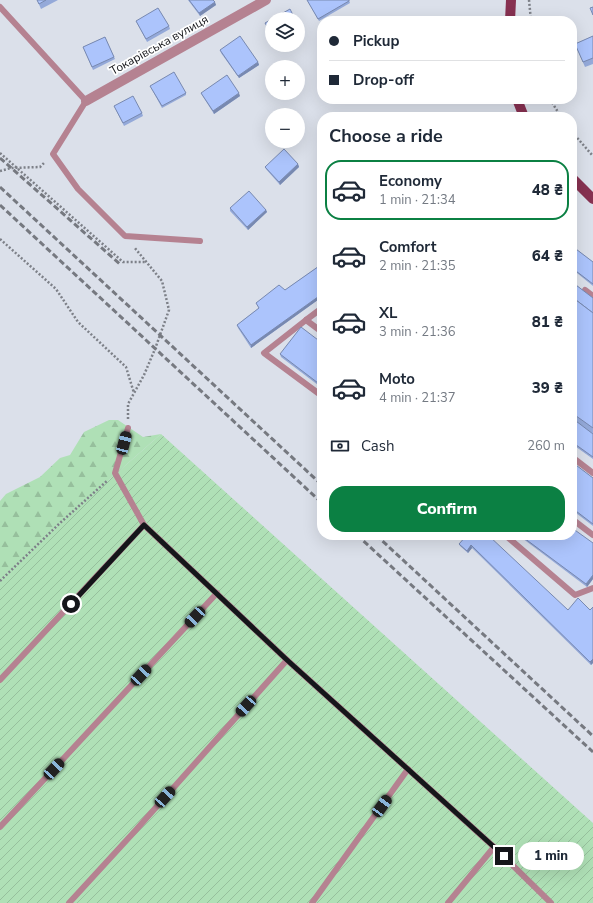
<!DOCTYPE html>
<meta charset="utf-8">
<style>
body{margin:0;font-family:"Nunito Sans",sans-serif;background:#f6f6f7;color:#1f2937;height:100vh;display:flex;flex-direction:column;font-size:15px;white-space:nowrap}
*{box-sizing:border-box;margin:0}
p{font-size:13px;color:#747a83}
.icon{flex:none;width:22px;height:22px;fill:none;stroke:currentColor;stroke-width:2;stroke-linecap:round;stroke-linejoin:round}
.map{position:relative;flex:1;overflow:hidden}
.drawer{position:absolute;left:317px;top:112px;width:260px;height:428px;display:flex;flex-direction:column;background:#fff;border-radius:16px;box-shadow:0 4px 16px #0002}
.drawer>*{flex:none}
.hud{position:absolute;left:317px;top:16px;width:260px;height:88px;border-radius:16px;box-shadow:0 4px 16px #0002;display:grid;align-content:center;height:88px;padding:0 12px;background:#fff}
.buttons{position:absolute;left:265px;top:12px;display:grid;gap:8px}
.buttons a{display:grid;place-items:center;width:40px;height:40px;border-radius:50%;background:#fff;box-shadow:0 4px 16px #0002;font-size:20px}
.end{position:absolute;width:18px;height:18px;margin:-9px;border:5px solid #15161a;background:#fff;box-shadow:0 0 0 2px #fff}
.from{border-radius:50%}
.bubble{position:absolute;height:28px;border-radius:14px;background:#fff;box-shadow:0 4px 16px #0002;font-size:13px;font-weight:800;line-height:28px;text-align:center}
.car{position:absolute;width:12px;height:24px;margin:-12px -6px;border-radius:5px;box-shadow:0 0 3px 1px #0007;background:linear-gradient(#222 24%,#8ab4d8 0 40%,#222 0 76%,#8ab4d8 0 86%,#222 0)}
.hud b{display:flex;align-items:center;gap:14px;height:38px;font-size:15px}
.hud b+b{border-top:1px solid #e0e1e3}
.hud i{width:10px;height:10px;background:#1f2937}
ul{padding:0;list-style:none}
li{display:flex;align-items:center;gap:12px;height:60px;margin:0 8px 6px;padding:0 4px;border:2px solid transparent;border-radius:16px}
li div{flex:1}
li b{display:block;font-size:15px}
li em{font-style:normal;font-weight:800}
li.on{border-color:#0b8043}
li>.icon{width:36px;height:36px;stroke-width:1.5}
h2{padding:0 12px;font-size:18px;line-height:48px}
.pay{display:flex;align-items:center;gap:10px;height:44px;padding:0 12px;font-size:15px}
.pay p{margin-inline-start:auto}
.button{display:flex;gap:8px;margin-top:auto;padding:8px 12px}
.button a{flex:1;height:46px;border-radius:16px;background:#0b8043;color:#fff;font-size:16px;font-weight:800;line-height:46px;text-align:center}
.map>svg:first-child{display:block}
.forest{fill:url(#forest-firs)}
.garden{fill:url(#garden-furrows)}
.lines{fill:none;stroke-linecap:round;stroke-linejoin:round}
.path{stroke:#7d8088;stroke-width:2.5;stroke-dasharray:2 2;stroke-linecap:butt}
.service{stroke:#b58291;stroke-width:6}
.minor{stroke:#b58291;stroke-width:10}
.primary{stroke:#873151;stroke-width:10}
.rail{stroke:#767980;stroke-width:3;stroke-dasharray:6 3;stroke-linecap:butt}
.wall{fill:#94a9d9}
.shaded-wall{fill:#7889b0}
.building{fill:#acc4fc;stroke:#7889b0}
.route{stroke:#15161a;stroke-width:5}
.labels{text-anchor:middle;stroke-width:3.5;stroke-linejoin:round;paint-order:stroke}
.street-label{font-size:12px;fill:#15161a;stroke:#fff}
</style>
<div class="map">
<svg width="593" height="903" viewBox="0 0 593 903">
<defs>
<pattern id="forest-firs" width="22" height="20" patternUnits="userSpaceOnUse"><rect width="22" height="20" fill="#afe0b6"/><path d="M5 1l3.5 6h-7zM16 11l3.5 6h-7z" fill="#96bf9c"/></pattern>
<pattern id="garden-furrows" width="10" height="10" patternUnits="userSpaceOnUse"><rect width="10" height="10" fill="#afe0b6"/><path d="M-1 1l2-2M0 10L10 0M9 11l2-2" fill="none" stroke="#96bf9c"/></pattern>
</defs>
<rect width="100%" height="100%" fill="#dbe0ea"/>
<!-- forest -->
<polygon class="forest" points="109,420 118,420 143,437 161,434 60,523 0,581 0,501 6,494 40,477 60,458 70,455 84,432"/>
<!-- garden -->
<polygon class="garden" points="161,434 593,823 593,903 0,903 0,581 60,523"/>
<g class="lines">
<!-- path -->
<g class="path">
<polyline points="529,0 531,21"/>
<polyline points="550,99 561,117"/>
<polyline points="572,132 593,156"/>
<polyline points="0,153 123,262 146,262"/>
<polyline points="0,171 11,168 40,167 45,162"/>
<polyline points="0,239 56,289 78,322 126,367 134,393"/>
<polyline points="128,419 128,404 144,375 155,349 169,310 162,281 134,247"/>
<polyline points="0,581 60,523 108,480"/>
</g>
<!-- service -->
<g class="service">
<polyline points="0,7 86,101 53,154 78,189 125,236 200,241"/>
<polyline points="585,290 593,296"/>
<polyline points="322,308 306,320 264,353 322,396"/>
<polyline points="306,320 322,332"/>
<polyline points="128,428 115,473 144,525 287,660 494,847 551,903"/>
<polyline points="572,457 593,473"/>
<polyline points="572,519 593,535"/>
<polyline points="505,535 575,595 593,588"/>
<polyline points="0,680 144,525"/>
<polyline points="0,827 217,593"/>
<polyline points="69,903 135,831 287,660"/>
<polyline points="312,903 408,769"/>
<polyline points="448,903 494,847"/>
</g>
<!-- minor -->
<polyline class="minor" points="86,101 266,0"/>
<!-- primary -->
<g class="primary">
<polyline points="510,21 511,0"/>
<polyline points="517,99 524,117"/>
<polyline points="572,178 593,199"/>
</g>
<!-- rail -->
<g class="rail">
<polyline points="0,158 121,265"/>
<polyline points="0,187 322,485"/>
<polyline points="0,205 322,503"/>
<polyline points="357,535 593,752"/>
<polyline points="376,535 593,736"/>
</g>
</g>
<!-- wall -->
<g class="wall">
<polygon points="37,0 58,0 41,9"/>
<polygon points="188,0 213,0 216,5 200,16"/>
<polygon points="307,0 349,0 350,3 319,21"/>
<polygon points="136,21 169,26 170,29 147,42"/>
<polygon points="298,24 304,36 298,39"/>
<polygon points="593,36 593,64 585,67 575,44"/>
<polygon points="105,37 115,59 93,70 83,47"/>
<polygon points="277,45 287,45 279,49"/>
<polygon points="220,50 258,62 259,65 239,78 221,53"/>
<polygon points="150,86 186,93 186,95 162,108"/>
<polygon points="201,93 240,96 214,114 202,95"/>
<polygon points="114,106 142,113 143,116 124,126"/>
<polygon points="298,164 299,167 280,185 266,169 265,167"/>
<polygon points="230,208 266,210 267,212 248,230 230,211"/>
<polygon points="572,246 593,262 593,286 572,269"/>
<polygon points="322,264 322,297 251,348 238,328 237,325 259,308 256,303 285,290"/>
<polygon points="572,281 572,282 593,298 593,459 572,444"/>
<polygon points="322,343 322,388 281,357 280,354"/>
<polygon points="572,462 593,478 593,526 572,510"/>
<polygon points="467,535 568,610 590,610 593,607 593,663 591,665 472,548 468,553 460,546 459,544"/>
<polygon points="518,535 572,535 593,543 593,579 587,587"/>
</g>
<!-- shaded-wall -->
<g class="shaded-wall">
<polygon points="215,2 216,5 200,16 199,13"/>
<polygon points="258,62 259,65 239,78 238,76"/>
<polygon points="239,93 240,96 214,114 213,111"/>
<polygon points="298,164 299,167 280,185 279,182"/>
<polygon points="266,210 267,212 248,230 247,227"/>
<polygon points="322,294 322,297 251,348 251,345"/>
<polygon points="471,545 472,548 468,553 467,551"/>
<polygon points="593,575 593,579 587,587 586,584"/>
<polygon points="593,659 593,663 591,665 590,662"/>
</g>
<!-- building -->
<g class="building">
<polygon points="37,0 46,0 39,4"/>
<polygon points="189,0 213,0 215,2 199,13"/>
<polygon points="307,0 349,0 349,1 318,19"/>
<polygon points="593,7 593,15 590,8"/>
<polygon points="158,8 169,26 146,39 136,21"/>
<polygon points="290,9 295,19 272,19 272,35 265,23"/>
<polygon points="298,24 303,33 298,36"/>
<polygon points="240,36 258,62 238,76 220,50"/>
<polygon points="593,36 593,58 583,62 575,44"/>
<polygon points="105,37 114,57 92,67 83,47"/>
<polygon points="174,72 186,93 162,106 150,86"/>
<polygon points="227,75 239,93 213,111 201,93"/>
<polygon points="133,96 142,113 123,123 114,106"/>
<polygon points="367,112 371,117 362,117"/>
<polygon points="284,149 298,164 279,182 265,167"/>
<polygon points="249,191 266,210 247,227 230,208"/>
<polygon points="572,246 593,262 593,284 572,268"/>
<polygon points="322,264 322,294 251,345 237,325 259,308 256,303 279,285 285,290"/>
<polygon points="572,282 593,298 593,313 572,297"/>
<polygon points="572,297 593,313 593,428 572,413"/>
<polygon points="301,327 322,343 322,386 280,354"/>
<polygon points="572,418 593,434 593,457 572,442"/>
<polygon points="572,462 593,478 593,524 572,508"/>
<polygon points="572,528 593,543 593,575 586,584 520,535 572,535"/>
<polygon points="467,535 488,535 568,610 578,598 590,610 593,607 593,659 590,662 471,545 467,551 459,544"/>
</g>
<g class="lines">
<!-- route -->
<polyline class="route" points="71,604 144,525 287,660 504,856"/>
</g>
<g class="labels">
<!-- street labels -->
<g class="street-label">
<text transform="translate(159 45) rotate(-29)" y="4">Токарівська вулиця</text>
</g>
</g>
</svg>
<div class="buttons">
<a><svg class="icon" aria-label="layers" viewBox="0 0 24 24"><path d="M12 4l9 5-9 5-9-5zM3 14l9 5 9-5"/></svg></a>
<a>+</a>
<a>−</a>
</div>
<i class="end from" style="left:71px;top:604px"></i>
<i class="end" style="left:504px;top:856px"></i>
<div class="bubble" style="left:518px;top:842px;width:66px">1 min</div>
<i class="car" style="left:124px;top:443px;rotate:15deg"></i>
<i class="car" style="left:195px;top:617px;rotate:223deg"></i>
<i class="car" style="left:141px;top:675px;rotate:43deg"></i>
<i class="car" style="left:246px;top:706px;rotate:222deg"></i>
<i class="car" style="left:54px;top:769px;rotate:43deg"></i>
<i class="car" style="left:165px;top:797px;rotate:42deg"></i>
<i class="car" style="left:382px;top:806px;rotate:36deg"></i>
<div class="hud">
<b><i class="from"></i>Pickup</b>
<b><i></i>Drop-off</b>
</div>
<section class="drawer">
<h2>Choose a ride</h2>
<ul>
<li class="on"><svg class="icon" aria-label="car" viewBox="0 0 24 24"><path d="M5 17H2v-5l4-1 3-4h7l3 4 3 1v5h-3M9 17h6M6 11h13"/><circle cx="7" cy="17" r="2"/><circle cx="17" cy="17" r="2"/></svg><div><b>Economy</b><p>1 min · 21:34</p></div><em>48 ₴</em></li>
<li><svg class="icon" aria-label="car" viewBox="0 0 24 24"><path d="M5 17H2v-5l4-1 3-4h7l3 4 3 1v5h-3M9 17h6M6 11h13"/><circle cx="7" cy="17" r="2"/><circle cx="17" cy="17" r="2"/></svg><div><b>Comfort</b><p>2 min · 21:35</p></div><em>64 ₴</em></li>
<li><svg class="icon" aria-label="car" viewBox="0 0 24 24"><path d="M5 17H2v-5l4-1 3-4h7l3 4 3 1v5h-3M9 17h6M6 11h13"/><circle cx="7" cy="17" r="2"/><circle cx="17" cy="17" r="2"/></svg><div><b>XL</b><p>3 min · 21:36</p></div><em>81 ₴</em></li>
<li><svg class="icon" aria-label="car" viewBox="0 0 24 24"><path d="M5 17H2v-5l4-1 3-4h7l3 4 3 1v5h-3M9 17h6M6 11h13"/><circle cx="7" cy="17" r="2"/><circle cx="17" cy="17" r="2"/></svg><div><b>Moto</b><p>4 min · 21:37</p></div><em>39 ₴</em></li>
</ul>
<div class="pay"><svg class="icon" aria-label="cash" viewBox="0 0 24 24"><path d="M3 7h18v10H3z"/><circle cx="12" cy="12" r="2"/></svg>Cash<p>260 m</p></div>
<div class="button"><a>Confirm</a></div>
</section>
</div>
